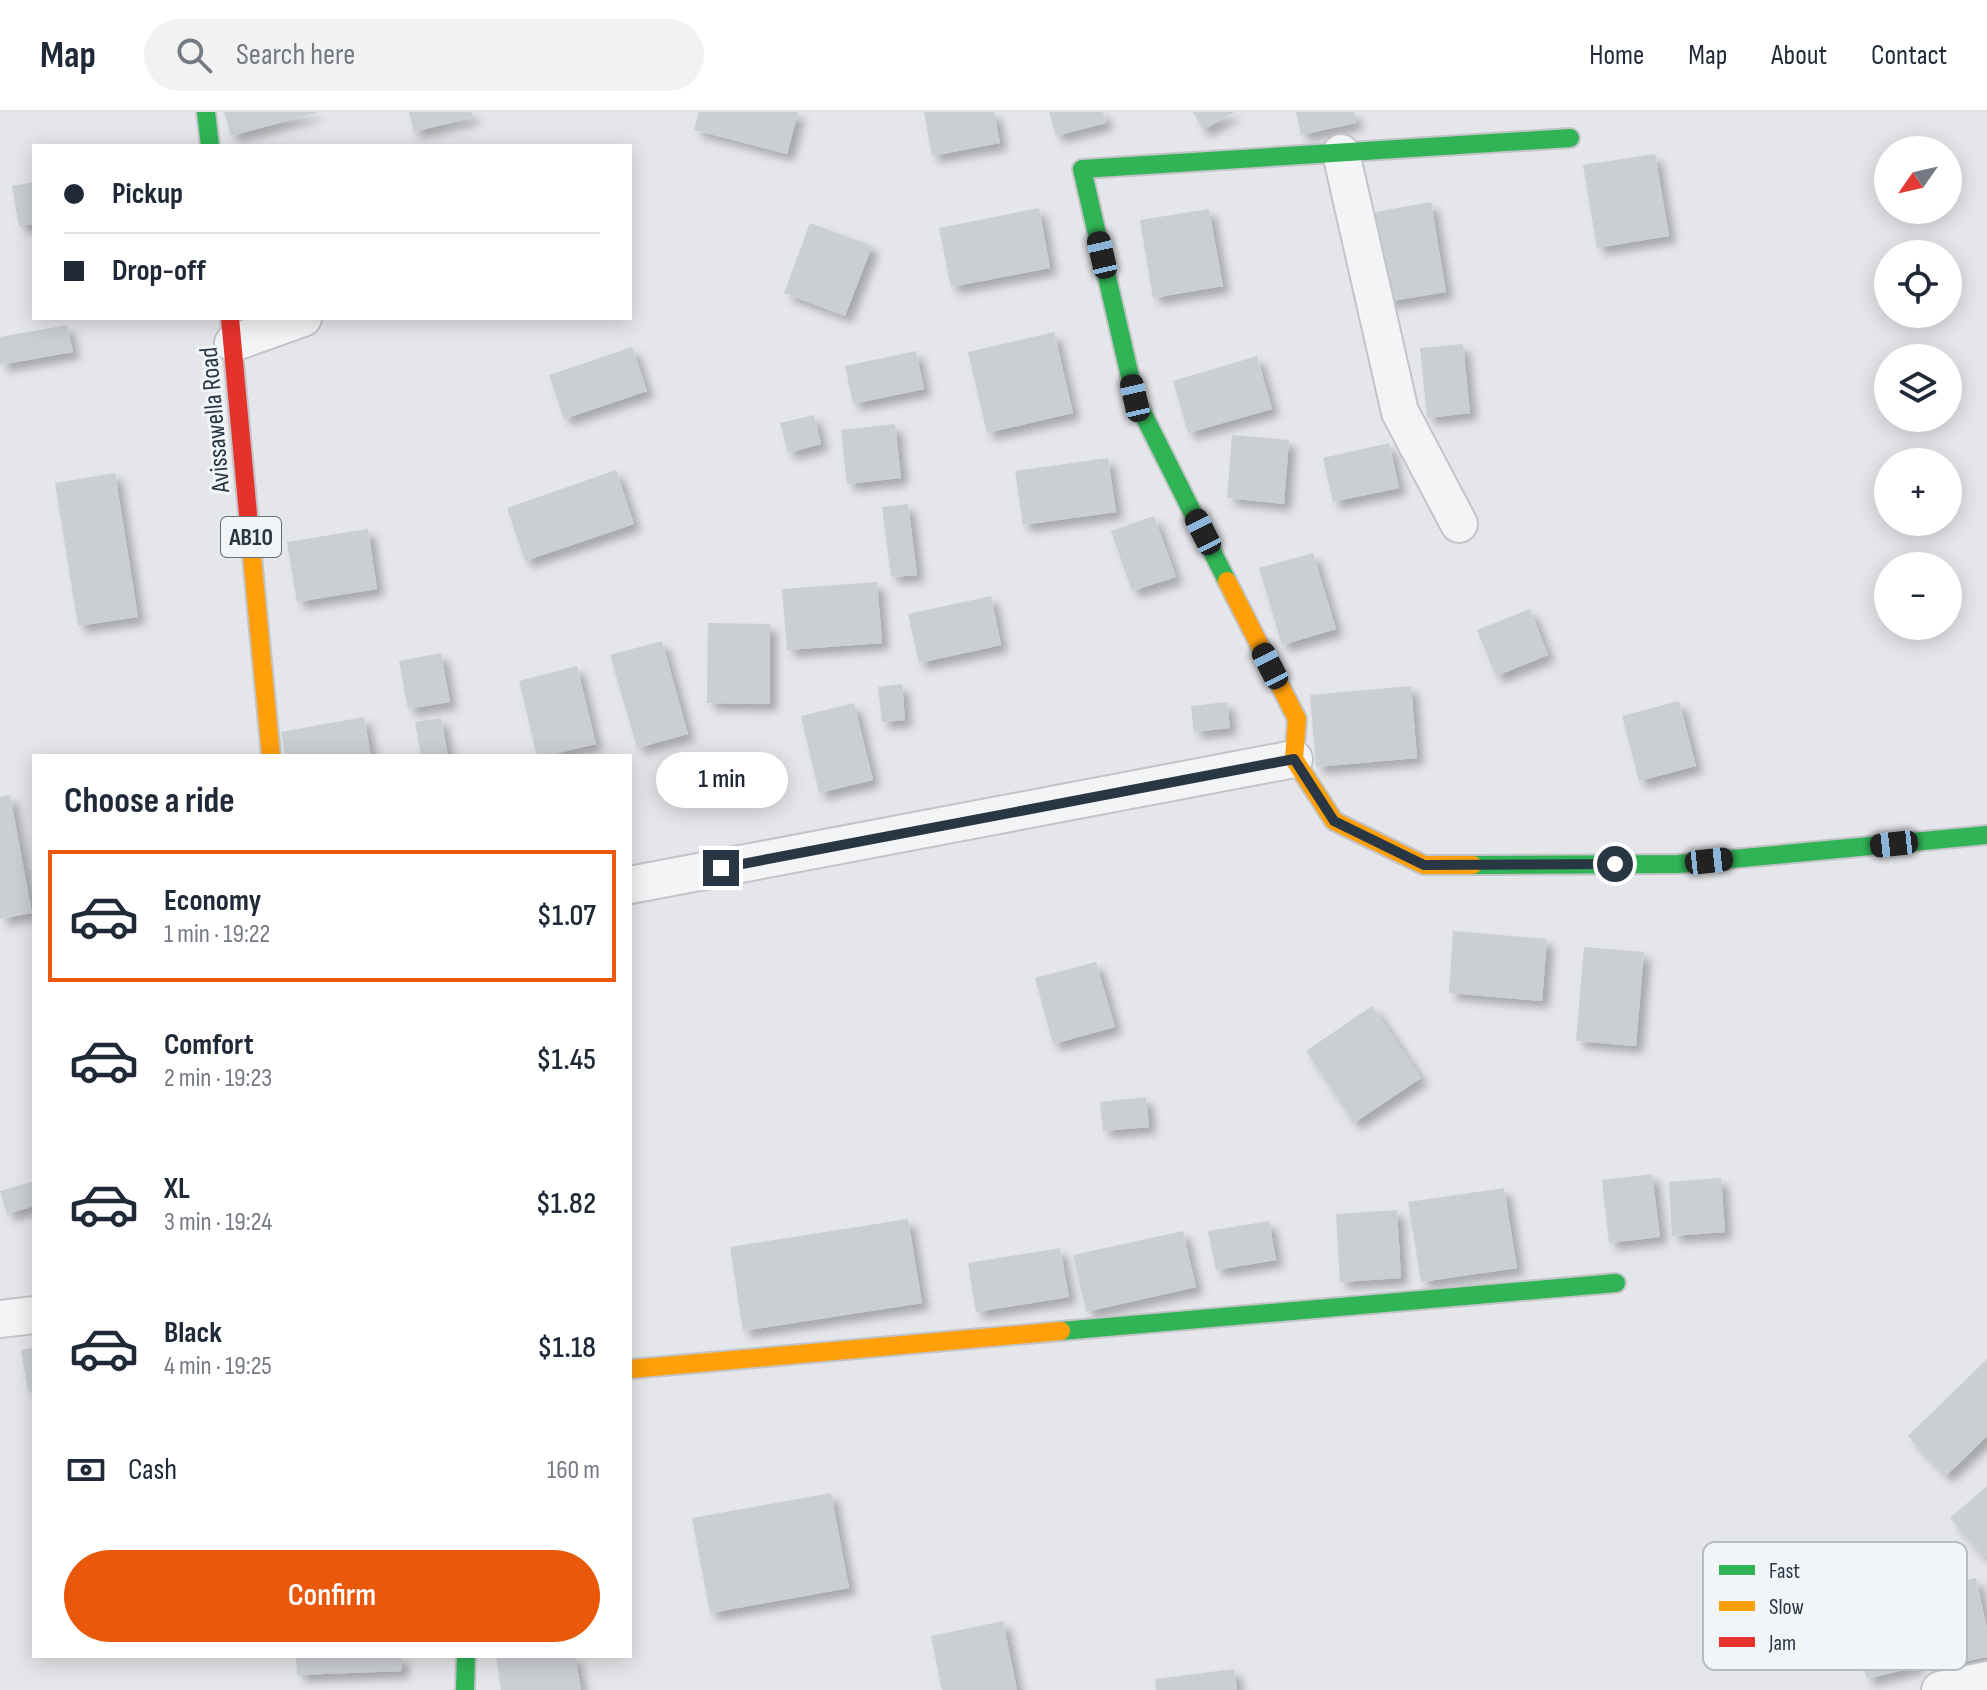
<!DOCTYPE html>
<meta charset="utf-8">
<style>
body{margin:0;font-family:"Sofia Sans Condensed",sans-serif;background:#f2f2f3;color:#1f2937;height:100vh;display:flex;flex-direction:column;font-size:30px;white-space:nowrap}
*{box-sizing:border-box;margin:0}
p{font-size:26px;color:#747a83}
.icon{flex:none;width:44px;height:44px;fill:none;stroke:currentColor;stroke-width:2;stroke-linecap:round;stroke-linejoin:round}
.map{position:relative;flex:1;overflow:hidden}
.drawer{position:absolute;left:32px;top:642px;width:600px;height:904px;display:flex;flex-direction:column;background:#fff;border-radius:0px;box-shadow:0 4px 20px #0003}
.drawer>*{flex:none}
.guide{position:absolute;left:32px;top:32px;width:600px;height:176px;border-radius:0px;box-shadow:0 4px 20px #0003;display:grid;align-content:center;height:176px;padding:0 32px;background:#fff}
.needle{width:52px;rotate:236deg}
.tools{position:absolute;left:1874px;top:24px;display:grid;gap:16px}
.tools a{display:grid;place-items:center;width:88px;height:88px;border-radius:50%;background:#fff;box-shadow:0 4px 20px #0003;font-size:40px}
.end{position:absolute;width:36px;height:36px;margin:-18px;border:10px solid #293644;background:#fff;box-shadow:0 0 0 4px #fff}
.from{border-radius:50%}
.bubble{position:absolute;height:56px;border-radius:28px;background:#fff;box-shadow:0 4px 20px #0003;font-size:26px;font-weight:600;line-height:56px;text-align:center}
.car{position:absolute;width:24px;height:48px;margin:-24px -12px;border-radius:10px;box-shadow:0 0 6px 2px #0007;background:linear-gradient(#222 24%,#8ab4d8 0 40%,#222 0 76%,#8ab4d8 0 86%,#222 0)}
.guide b{display:flex;align-items:center;gap:28px;height:76px;font-size:30px}
.guide b+b{border-top:2px solid #e0e1e3}
.guide i{width:20px;height:20px;background:#1f2937}
ul{padding:0;list-style:none}
li{display:flex;align-items:center;gap:24px;height:132px;margin:0 16px 12px;padding:0 16px;border:4px solid transparent;border-radius:0px}
li div{flex:1}
li b{display:block;font-size:30px}
li em{font-style:normal;font-weight:600}
li.on{border-color:#ea580c}
li>.icon{width:72px;height:72px;stroke-width:1.5}
h2{padding:0 32px;font-size:36px;line-height:96px}
.pay{display:flex;align-items:center;gap:20px;height:88px;padding:0 32px;font-size:30px}
.pay p{margin-inline-start:auto}
.action{display:flex;gap:16px;margin-top:auto;padding:16px 32px}
.action a{flex:1;height:92px;border-radius:48px;background:#ea580c;color:#fff;font-size:32px;font-weight:600;line-height:92px;text-align:center}
header{display:flex;align-items:center;gap:48px;box-sizing:border-box;height:112px;padding:0 40px;background:#fff;border-bottom:2px solid #e0e1e3}
header strong{font-size:38px}
nav{display:flex;gap:44px;margin-inline-start:auto;font-size:28px}
.search{width:560px;height:72px;background:#f2f2f3;display:flex;align-items:center;gap:20px;box-sizing:border-box;padding:0 28px;border-radius:44px;color:#747a83;font-size:30px}
.map>svg:first-child{display:block}
.building{fill:#cccfd2;filter:url(#shadow)}
.lines{fill:none;stroke-linecap:round;stroke-linejoin:round}
.street-casing{stroke:#c2c4c7;stroke-width:40}
.fast-casing{stroke:#c2c4c7;stroke-width:22}
.slow-casing{stroke:#c2c4c7;stroke-width:22}
.jam-casing{stroke:#c2c4c7;stroke-width:22}
.street{stroke:#f3f4f6;stroke-width:36}
.fast{stroke:#30b455;stroke-width:18}
.slow{stroke:#ff9f0a;stroke-width:18}
.jam{stroke:#e5322d;stroke-width:18}
.route{stroke:#293644;stroke-width:10}
.labels{text-anchor:middle;stroke-width:6;stroke-linejoin:round;paint-order:stroke}
.shield{fill:#f2f5f8;stroke:#656f7a;stroke-width:2}
.shield-label{font-size:24px;font-weight:bold;fill:#293644}
.street-label{font-size:26px;fill:#293644;stroke:#f2f5f8}
.key{fill:#f2f5f8;stroke:#b6bcc2;stroke-width:2}
.key-label{font-size:22px;fill:#293644}
</style>
<header>
<strong>Map</strong>
<div class="search"><svg class="icon" aria-label="search" viewBox="0 0 24 24"><circle cx="10" cy="10" r="6"/><path d="M15 15l6 6"/></svg>Search here</div>
<nav><a>Home</a><a>Map</a><a>About</a><a>Contact</a></nav>
</header>
<div class="map">
<svg width="1987" height="1578" viewBox="0 0 1987 1578">
<defs>
<filter id="shadow"><feDropShadow dx="7" dy="7" stdDeviation="4" flood-color="#0004"/></filter>
</defs>
<rect width="100%" height="100%" fill="#e4e6e9"/>
<!-- building -->
<g class="building">
<polygon points="224,0 316,0 316,1 231,24"/>
<polygon points="409,0 472,0 473,5 414,20"/>
<polygon points="699,0 798,0 787,42 694,18"/>
<polygon points="924,0 994,0 1000,31 932,44"/>
<polygon points="1049,0 1103,0 1106,11 1056,24"/>
<polygon points="1193,0 1235,0 1203,18"/>
<polygon points="1296,0 1354,0 1356,11 1301,23"/>
<polygon points="1655,42 1669,124 1597,136 1583,53"/>
<polygon points="34,70 34,112 19,114 12,74"/>
<polygon points="1431,90 1446,180 1386,190 1370,101"/>
<polygon points="1039,96 1050,156 951,175 939,116"/>
<polygon points="1209,97 1223,174 1153,186 1140,108"/>
<polygon points="810,111 872,134 845,204 784,181"/>
<polygon points="67,213 73,240 0,253 0,225"/>
<polygon points="1054,220 1073,301 987,321 968,240"/>
<polygon points="1463,232 1470,301 1427,306 1420,236"/>
<polygon points="632,235 647,279 564,307 549,263"/>
<polygon points="916,239 924,277 853,292 845,254"/>
<polygon points="1257,244 1272,297 1188,321 1173,269"/>
<polygon points="814,303 821,332 788,341 780,311"/>
<polygon points="895,312 901,366 847,372 841,318"/>
<polygon points="1232,323 1289,328 1284,392 1227,386"/>
<polygon points="1389,331 1399,376 1333,390 1323,346"/>
<polygon points="1108,346 1116,400 1023,413 1015,359"/>
<polygon points="616,358 634,412 525,449 507,396"/>
<polygon points="115,361 138,505 78,514 55,371"/>
<polygon points="908,392 917,463 891,465 882,395"/>
<polygon points="1154,404 1176,465 1132,479 1111,419"/>
<polygon points="368,417 377,477 297,490 287,430"/>
<polygon points="1313,441 1336,517 1282,533 1259,456"/>
<polygon points="877,470 882,531 787,538 782,477"/>
<polygon points="991,484 1001,533 919,551 908,502"/>
<polygon points="1530,497 1548,543 1496,564 1477,518"/>
<polygon points="708,511 770,512 770,592 707,591"/>
<polygon points="662,529 688,622 637,636 610,543"/>
<polygon points="441,541 450,590 408,597 399,549"/>
<polygon points="577,554 596,632 546,644 537,644 519,569"/>
<polygon points="902,572 905,608 882,610 878,575"/>
<polygon points="1411,574 1417,646 1316,655 1310,583"/>
<polygon points="1679,589 1696,654 1639,669 1622,604"/>
<polygon points="1227,590 1230,616 1194,620 1191,594"/>
<polygon points="854,591 873,668 819,681 801,604"/>
<polygon points="364,605 371,644 285,644 281,620"/>
<polygon points="441,606 448,644 421,644 415,610"/>
<polygon points="10,683 32,801 0,807 0,685"/>
<polygon points="1453,819 1547,827 1542,889 1449,881"/>
<polygon points="1584,835 1644,840 1636,934 1576,929"/>
<polygon points="1096,850 1115,915 1053,932 1035,866"/>
<polygon points="1372,894 1421,966 1354,1011 1306,939"/>
<polygon points="1146,985 1149,1015 1103,1019 1100,990"/>
<polygon points="1652,1062 1660,1125 1609,1131 1602,1068"/>
<polygon points="1721,1066 1725,1120 1672,1124 1669,1070"/>
<polygon points="34,1069 34,1094 7,1102 0,1079"/>
<polygon points="1504,1076 1517,1156 1421,1170 1408,1090"/>
<polygon points="1397,1098 1401,1166 1340,1170 1336,1102"/>
<polygon points="908,1107 922,1191 743,1219 730,1135"/>
<polygon points="1269,1109 1276,1148 1216,1158 1208,1119"/>
<polygon points="1183,1119 1196,1175 1086,1200 1073,1143"/>
<polygon points="1060,1136 1069,1185 976,1200 968,1151"/>
<polygon points="34,1236 34,1278 28,1279 21,1238"/>
<polygon points="1987,1247 1987,1324 1946,1364 1908,1324"/>
<polygon points="1987,1374 1987,1443 1985,1446 1950,1406"/>
<polygon points="831,1381 849,1476 710,1501 692,1406"/>
<polygon points="1976,1466 1987,1517 1987,1545 1929,1557 1913,1479"/>
<polygon points="1898,1476 1919,1554 1867,1567 1846,1489"/>
<polygon points="1003,1509 1017,1578 942,1578 931,1524"/>
<polygon points="296,1544 402,1544 402,1559 297,1563"/>
<polygon points="496,1544 575,1544 581,1578 501,1578"/>
<polygon points="1234,1557 1237,1578 1156,1578 1155,1567"/>
</g>
<g class="lines">
<!-- street casing -->
<g class="street-casing">
<g id="street">
<polyline points="1341,41 1400,300 1459,412"/>
<polyline points="233,231 303,206"/>
<polyline points="630,773 1294,647"/>
<polyline points="0,1207 34,1203"/>
<polyline points="1940,1578 1987,1568"/>
</g>
</g>
<!-- fast casing -->
<g class="fast-casing">
<g id="fast">
<polyline points="206,0 210,34"/>
<polyline points="1227,469 1135,286 1082,57 1570,26"/>
<polyline points="1473,753 1678,752 1987,723"/>
<polyline points="1061,1219 1616,1171"/>
<polyline points="465,1578 466,1544"/>
</g>
</g>
<!-- slow casing -->
<g class="slow-casing">
<g id="slow">
<polyline points="248,402 271,644"/>
<polyline points="1227,469 1297,607 1294,647 1334,709 1424,753 1473,753"/>
<polyline points="630,1257 1061,1219"/>
</g>
</g>
<!-- jam casing -->
<g class="jam-casing">
<polyline id="jam" points="230,206 248,402"/>
</g>
<!-- street -->
<use href="#street" class="street"/>
<!-- fast -->
<use href="#fast" class="fast"/>
<!-- slow -->
<use href="#slow" class="slow"/>
<!-- jam -->
<use href="#jam" class="jam"/>
</g>
<g class="lines">
<!-- route -->
<polyline class="route" points="721,756 1294,647 1334,709 1424,753 1615,752"/>
</g>
<g class="labels">
<!-- shield labels -->
<rect class="shield" x="221" y="405" width="60" height="40" rx="6"/>
<g class="shield-label">
<text x="251" y="433">AB10</text>
</g>
<!-- street labels -->
<g class="street-label">
<text transform="translate(214 308) rotate(-95)" y="9">Avissawella Road</text>
</g>
</g>
<!-- legend -->
<rect x="1703" y="1430" width="264" height="128" rx="12" class="key"/>
<rect x="1719" y="1453" width="36" height="10" fill="#30b455"/>
<rect x="1719" y="1489" width="36" height="10" fill="#ff9f0a"/>
<rect x="1719" y="1525" width="36" height="10" fill="#e5322d"/>
<g class="key-label">
<text x="1769" y="1466">Fast</text>
<text x="1769" y="1502">Slow</text>
<text x="1769" y="1538">Jam</text>
</g>
</svg>
<div class="tools">
<a><svg class="needle" viewBox="-14 -14 28 28"><path d="M0-13l5 13h-10z" fill="#e53935"/><path d="M0 13l5-13h-10z" fill="#747a83"/></svg></a>
<a><svg class="icon" aria-label="locate" viewBox="0 0 24 24"><circle cx="12" cy="12" r="6"/><path d="M12 2v4M12 18v4M2 12h4M18 12h4"/></svg></a>
<a><svg class="icon" aria-label="layers" viewBox="0 0 24 24"><path d="M12 4l9 5-9 5-9-5zM3 14l9 5 9-5"/></svg></a>
<a>+</a>
<a>−</a>
</div>
<i class="end from" style="left:1615px;top:752px"></i>
<i class="end" style="left:721px;top:756px"></i>
<div class="bubble" style="left:656px;top:640px;width:132px">1 min</div>
<i class="car" style="left:1102px;top:143px;rotate:347deg"></i>
<i class="car" style="left:1135px;top:286px;rotate:347deg"></i>
<i class="car" style="left:1203px;top:420px;rotate:333deg"></i>
<i class="car" style="left:1270px;top:554px;rotate:333deg"></i>
<i class="car" style="left:1894px;top:732px;rotate:264deg"></i>
<i class="car" style="left:1709px;top:749px;rotate:84deg"></i>
<div class="guide">
<b><i class="from"></i>Pickup</b>
<b><i></i>Drop-off</b>
</div>
<section class="drawer">
<h2>Choose a ride</h2>
<ul>
<li class="on"><svg class="icon" aria-label="car" viewBox="0 0 24 24"><path d="M5 17H2v-5l4-1 3-4h7l3 4 3 1v5h-3M9 17h6M6 11h13"/><circle cx="7" cy="17" r="2"/><circle cx="17" cy="17" r="2"/></svg><div><b>Economy</b><p>1 min · 19:22</p></div><em>$1.07</em></li>
<li><svg class="icon" aria-label="car" viewBox="0 0 24 24"><path d="M5 17H2v-5l4-1 3-4h7l3 4 3 1v5h-3M9 17h6M6 11h13"/><circle cx="7" cy="17" r="2"/><circle cx="17" cy="17" r="2"/></svg><div><b>Comfort</b><p>2 min · 19:23</p></div><em>$1.45</em></li>
<li><svg class="icon" aria-label="car" viewBox="0 0 24 24"><path d="M5 17H2v-5l4-1 3-4h7l3 4 3 1v5h-3M9 17h6M6 11h13"/><circle cx="7" cy="17" r="2"/><circle cx="17" cy="17" r="2"/></svg><div><b>XL</b><p>3 min · 19:24</p></div><em>$1.82</em></li>
<li><svg class="icon" aria-label="car" viewBox="0 0 24 24"><path d="M5 17H2v-5l4-1 3-4h7l3 4 3 1v5h-3M9 17h6M6 11h13"/><circle cx="7" cy="17" r="2"/><circle cx="17" cy="17" r="2"/></svg><div><b>Black</b><p>4 min · 19:25</p></div><em>$1.18</em></li>
</ul>
<div class="pay"><svg class="icon" aria-label="cash" viewBox="0 0 24 24"><path d="M3 7h18v10H3z"/><circle cx="12" cy="12" r="2"/></svg>Cash<p>160 m</p></div>
<div class="action"><a>Confirm</a></div>
</section>
</div>
